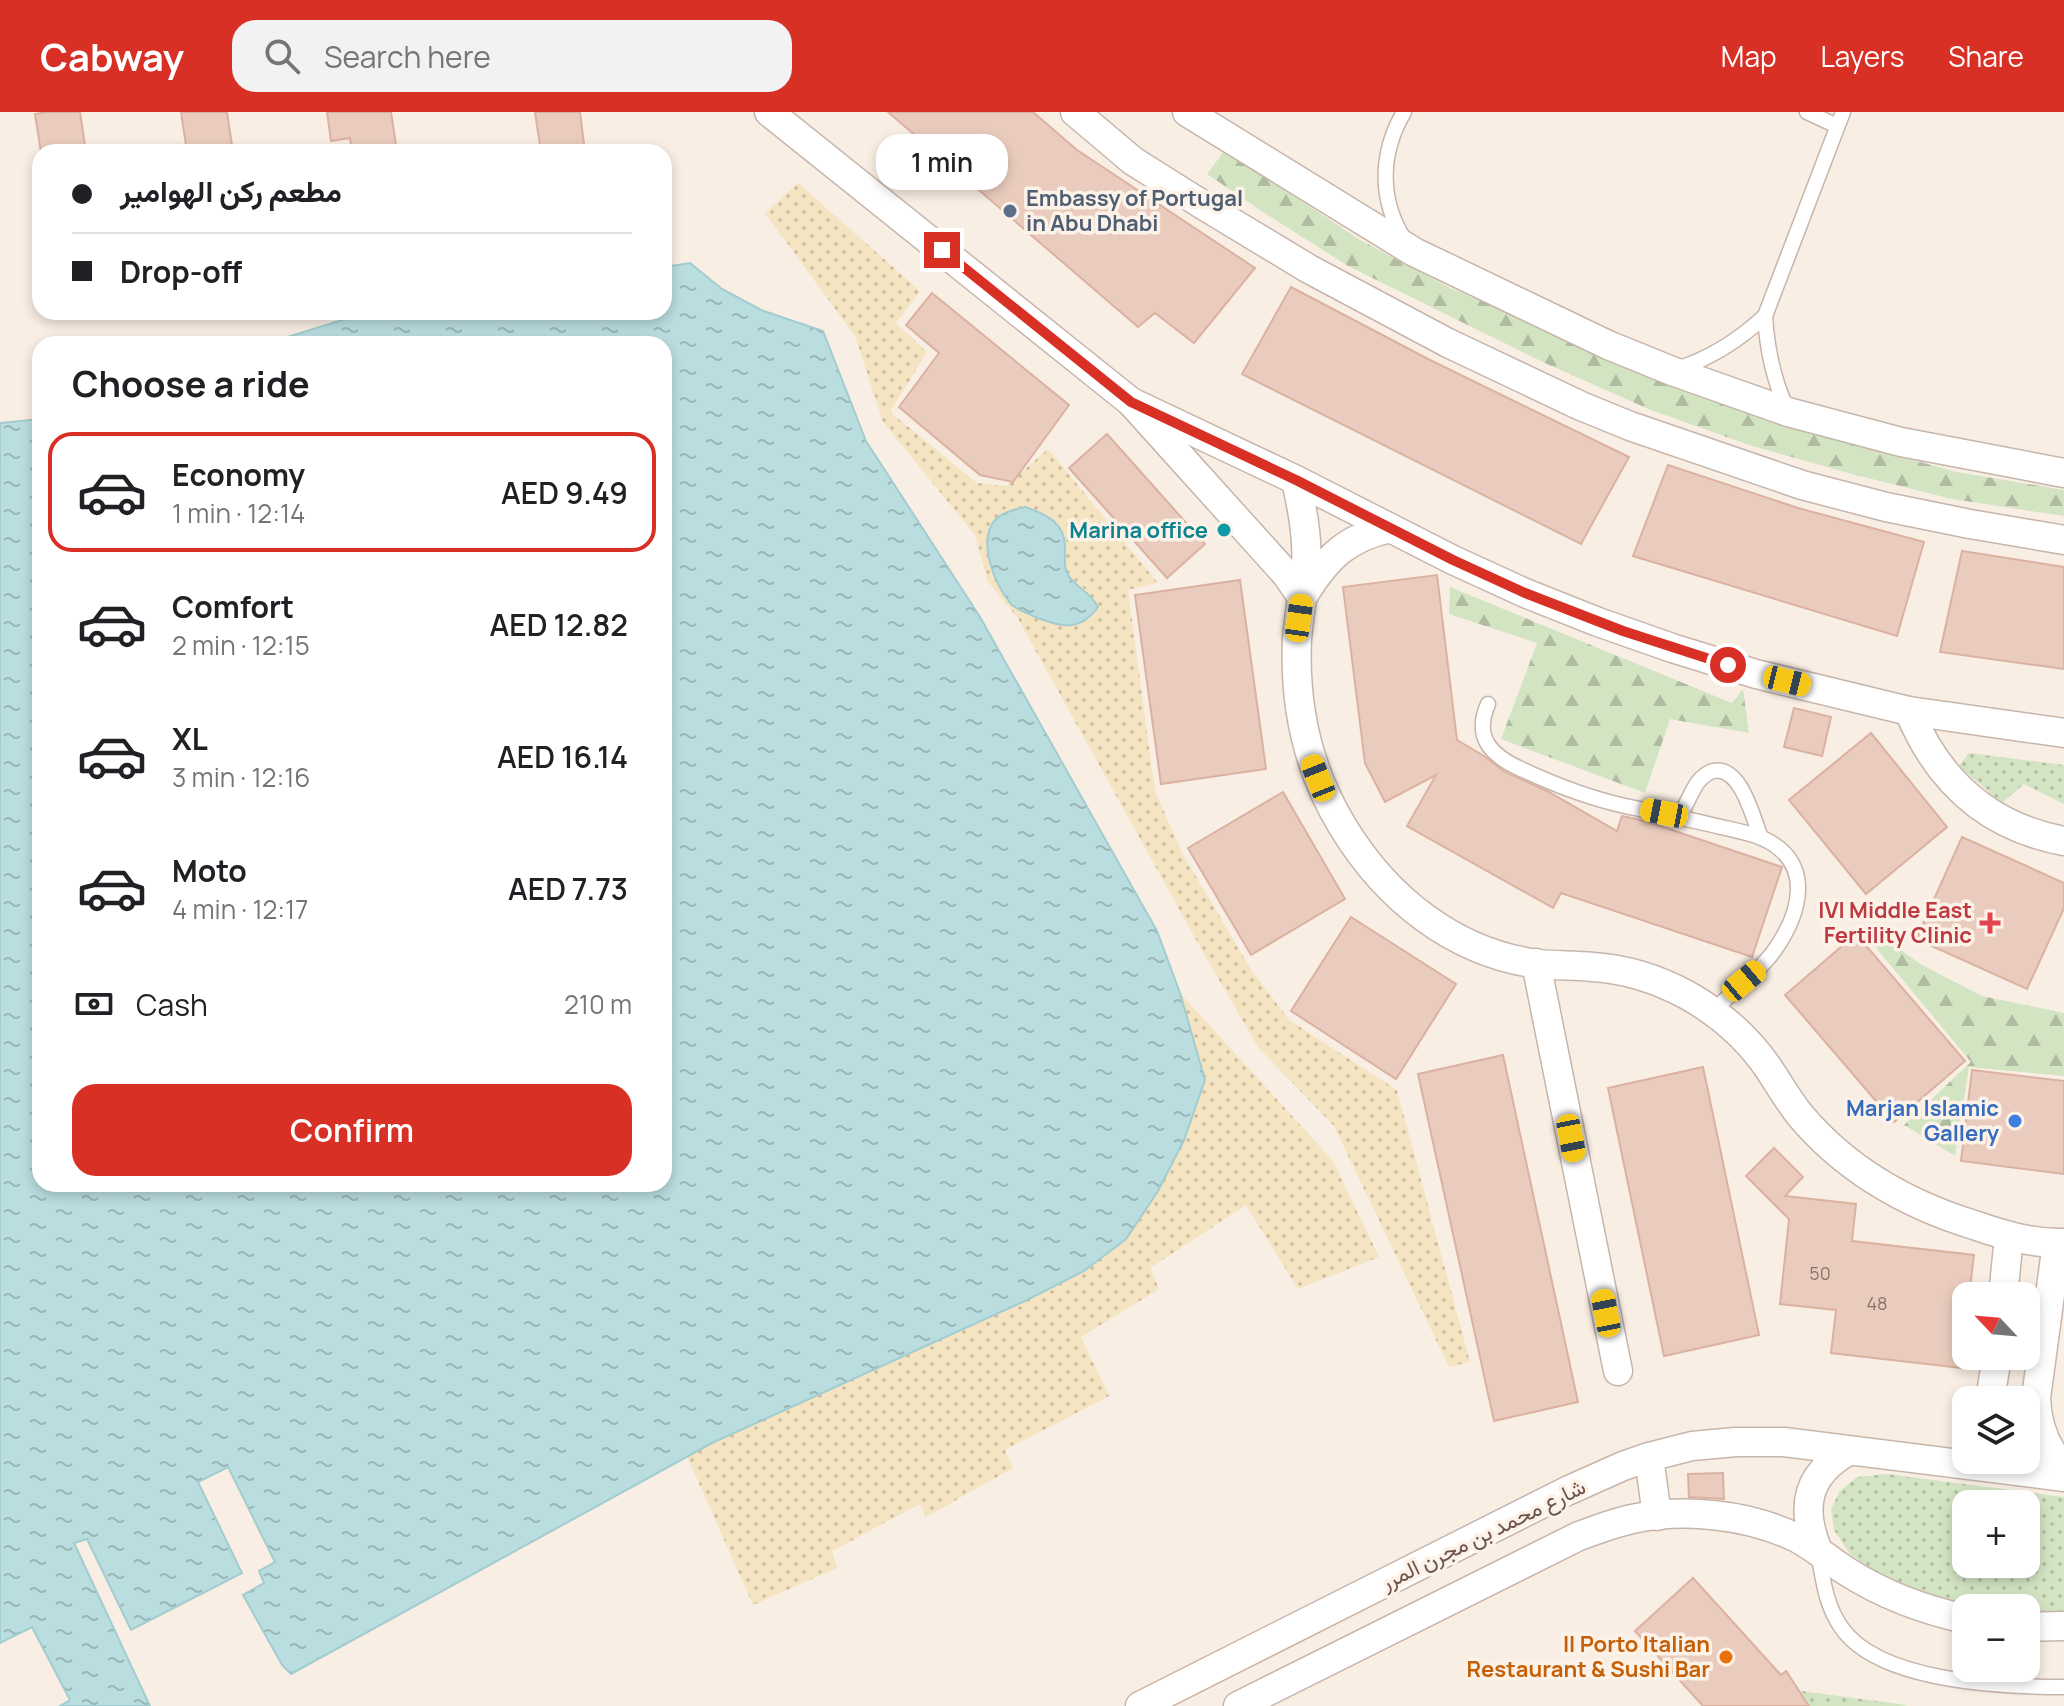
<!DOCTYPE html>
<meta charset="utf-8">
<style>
body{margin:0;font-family:Manrope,Vazirmatn,sans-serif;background:#f2f2f2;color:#202124;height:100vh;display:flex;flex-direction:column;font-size:30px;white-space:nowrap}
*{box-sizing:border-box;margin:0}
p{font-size:26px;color:#757577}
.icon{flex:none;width:44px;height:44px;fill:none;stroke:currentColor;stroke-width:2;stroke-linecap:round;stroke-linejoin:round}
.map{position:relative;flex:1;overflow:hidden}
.drawer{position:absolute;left:32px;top:224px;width:640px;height:856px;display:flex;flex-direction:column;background:#fff;border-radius:24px;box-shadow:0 4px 12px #0003}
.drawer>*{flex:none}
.top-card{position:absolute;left:32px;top:32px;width:640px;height:176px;border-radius:24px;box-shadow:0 4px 12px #0003;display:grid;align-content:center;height:176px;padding:0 40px;background:#fff}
.needle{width:52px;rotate:296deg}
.tools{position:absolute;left:1952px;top:1170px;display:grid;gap:16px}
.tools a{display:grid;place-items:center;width:88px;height:88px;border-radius:16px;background:#fff;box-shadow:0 4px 12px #0003;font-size:40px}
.end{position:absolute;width:36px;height:36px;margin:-18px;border:10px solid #d93025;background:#fff;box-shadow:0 0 0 4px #fff}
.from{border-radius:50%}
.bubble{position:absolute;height:56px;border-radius:24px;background:#fff;box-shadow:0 4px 12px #0003;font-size:26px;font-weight:600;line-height:56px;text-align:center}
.car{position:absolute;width:24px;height:48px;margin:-24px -12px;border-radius:10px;box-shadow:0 0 6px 2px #0007;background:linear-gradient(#f5c518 24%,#345 0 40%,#f5c518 0 76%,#345 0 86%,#f5c518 0)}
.top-card b{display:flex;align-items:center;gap:28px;height:76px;font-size:30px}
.top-card b+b{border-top:2px solid #e0e0e0}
.top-card i{width:20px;height:20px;background:#202124}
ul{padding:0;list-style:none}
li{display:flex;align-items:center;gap:24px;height:120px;margin:0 16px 12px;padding:0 24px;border:4px solid transparent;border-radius:24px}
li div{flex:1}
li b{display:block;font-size:30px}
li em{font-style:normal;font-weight:600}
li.current{border-color:#d93025}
li>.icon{width:72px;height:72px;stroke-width:1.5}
h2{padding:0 40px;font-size:36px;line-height:96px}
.pay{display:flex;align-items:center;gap:20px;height:88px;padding:0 40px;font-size:30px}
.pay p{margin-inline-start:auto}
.primary-button{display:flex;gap:16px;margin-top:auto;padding:16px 40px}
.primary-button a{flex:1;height:92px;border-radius:24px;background:#d93025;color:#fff;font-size:32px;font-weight:600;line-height:92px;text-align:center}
header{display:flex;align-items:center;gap:48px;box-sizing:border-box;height:112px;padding:0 40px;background:#d93025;color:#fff}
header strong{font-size:38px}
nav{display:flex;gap:44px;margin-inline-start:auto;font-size:28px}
.search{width:560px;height:72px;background:#f2f2f2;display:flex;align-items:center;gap:20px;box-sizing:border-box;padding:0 28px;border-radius:24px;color:#757577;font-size:30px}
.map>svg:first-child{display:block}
.grass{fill:url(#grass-dots);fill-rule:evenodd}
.forest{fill:url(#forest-firs)}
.sand{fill:url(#sand-dots);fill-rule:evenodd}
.water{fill:url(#water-ripples);stroke:#a2cccf;stroke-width:2}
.building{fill:#eaccbe;stroke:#dbb1a1;stroke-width:2}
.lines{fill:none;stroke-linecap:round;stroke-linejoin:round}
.service-casing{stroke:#c7b5ab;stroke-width:17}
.minor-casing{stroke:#c7b5ab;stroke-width:31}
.service{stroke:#fff;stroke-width:14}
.minor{stroke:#fff;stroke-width:28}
.route{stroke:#d93025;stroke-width:10}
.service-dot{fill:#5c6f8a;stroke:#fcf2e8;stroke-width:3}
.culture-dot{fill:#0f9aa8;stroke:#fcf2e8;stroke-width:3}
.health-dot{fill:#e0444e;stroke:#fcf2e8;stroke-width:3}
.shop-dot{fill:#3f7fe0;stroke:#fcf2e8;stroke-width:3}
.food-dot{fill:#e8710a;stroke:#fcf2e8;stroke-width:3}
.labels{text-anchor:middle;stroke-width:7;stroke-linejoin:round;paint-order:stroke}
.number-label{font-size:18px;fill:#8c7368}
.service-label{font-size:22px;font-weight:bold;fill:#4e5e75;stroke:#fcf2e8;text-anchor:start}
.culture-label{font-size:22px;font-weight:bold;fill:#0d838f;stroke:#fcf2e8;text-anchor:end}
.health-label{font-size:22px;font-weight:bold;fill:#be3a42;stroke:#fcf2e8;text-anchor:end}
.shop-label{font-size:22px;font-weight:bold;fill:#366cbe;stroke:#fcf2e8;text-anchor:end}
.street-label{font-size:22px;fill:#6d554c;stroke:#fcf2e8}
.food-label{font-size:22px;font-weight:bold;fill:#c56008;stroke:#fcf2e8;text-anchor:end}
</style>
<header>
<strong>Cabway</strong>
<div class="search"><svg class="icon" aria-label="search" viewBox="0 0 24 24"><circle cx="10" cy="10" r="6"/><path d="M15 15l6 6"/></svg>Search here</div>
<nav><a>Map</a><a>Layers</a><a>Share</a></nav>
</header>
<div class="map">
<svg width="2064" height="1594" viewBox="0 0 2064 1594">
<defs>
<pattern id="grass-dots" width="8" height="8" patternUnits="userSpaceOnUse" patternTransform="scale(2)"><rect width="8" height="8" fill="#d3e4c3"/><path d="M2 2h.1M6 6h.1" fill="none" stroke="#afbca1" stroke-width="1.8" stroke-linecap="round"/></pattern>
<pattern id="forest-firs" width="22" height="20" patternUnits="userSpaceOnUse" patternTransform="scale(2)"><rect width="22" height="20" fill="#d3e4c3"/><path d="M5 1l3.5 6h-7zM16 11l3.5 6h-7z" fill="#afbca1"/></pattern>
<pattern id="sand-dots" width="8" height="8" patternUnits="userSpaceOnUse" patternTransform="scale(2)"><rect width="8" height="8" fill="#f4e4c1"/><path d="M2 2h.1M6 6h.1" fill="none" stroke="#cabc9f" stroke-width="1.8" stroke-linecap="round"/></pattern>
<pattern id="water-ripples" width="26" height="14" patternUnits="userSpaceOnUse" patternTransform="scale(2)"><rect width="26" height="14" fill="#badddf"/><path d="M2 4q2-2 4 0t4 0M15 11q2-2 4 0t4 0" fill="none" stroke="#9bb6b7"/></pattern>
</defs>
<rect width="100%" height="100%" fill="#f9eee3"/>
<!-- grass -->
<g class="grass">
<polygon points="1969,641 2064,653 2064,692 2024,672 2002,691 1959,654"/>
<path d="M1887,1362L2064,1385V1511H2026V1496H1966L1889,1469L1851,1443L1834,1418L1831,1397L1840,1379L1857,1365ZM1966,1392H2026V1452H1966Z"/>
<polygon points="1801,1579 1900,1592 1908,1594 1810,1594"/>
</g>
<!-- forest -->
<g class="forest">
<polygon points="1225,38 1360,128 1450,176 1552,219 1858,333 1957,360 2064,378 2064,404 1952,387 1852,362 1749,333 1651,298 1547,252 1348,154 1263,100 1207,62"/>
<polygon points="1450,475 1732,591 1743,577 1749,621 1670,607 1645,681 1501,627 1537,531 1449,502"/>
<polygon points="1870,815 1920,852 1982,884 2064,901 2064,964 1969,955 1955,1044 1904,1013 1971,950 1867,825"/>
</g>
<!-- sand -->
<g class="sand">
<path d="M798,71L920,179L896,211L927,240L890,300L977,371L1006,374L1048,337L1158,471L1128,478L1155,679L1182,741L1252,859L1289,908L1397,978L1470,1250L1449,1255L1334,1014L1258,935L1199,833L1017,505L988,470L975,423L883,310L855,224L765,101ZM1047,402L1061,416L1066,434L1064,452L1071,467L1091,482L988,425Z"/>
<polygon points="1180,881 1333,1049 1379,1145 1298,1177 1246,1093 1150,1156 1159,1177 1081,1225 1109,1284 1005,1338 1013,1356 926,1405 920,1392 832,1439 837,1456 753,1493 687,1344 1158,1079 1184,1028 1204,969"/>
</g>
<!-- water -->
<g class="water">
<polygon points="690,151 722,177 761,198 823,219 866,329 980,505 1157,819 1180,881 1205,968 1184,1028 1158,1079 1126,1127 1084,1159 1027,1188 712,1331 291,1562 282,1553 243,1483 264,1471 259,1459 275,1450 228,1355 198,1370 242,1461 131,1518 87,1427 74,1431 150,1594 60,1594 70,1588 32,1515 0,1531 0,311 40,307 40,1072 664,1072 664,232 265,232 368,200 664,200 664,155"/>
<path d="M1025,395C1046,402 1066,411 1065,437C1065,448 1063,458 1071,467C1082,480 1088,478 1098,495C1079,521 1060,515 1033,504C1026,500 1017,498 1011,492C995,473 976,428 996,407C1004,399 1015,398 1025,395Z"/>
</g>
<!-- building -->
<g class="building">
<polygon points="47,0 80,0 86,40 41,40 35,2"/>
<polygon points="181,0 227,0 233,40 187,40"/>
<polygon points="327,0 391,0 397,40 352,40 350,26 331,29"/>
<polygon points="535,0 580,0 585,40 541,40"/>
<polygon points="888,0 1033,0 1077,38 1255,156 1194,231 1155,201 1138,215"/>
<polygon points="1291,175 1428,247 1629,345 1581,432 1242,262"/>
<polygon points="932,181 1069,293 1013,370 980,363 899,295 939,241 906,213"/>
<polygon points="1107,322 1205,432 1167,466 1069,356"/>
<polygon points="1668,353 1798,396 1924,430 1897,524 1633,444"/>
<polygon points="1962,439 2064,455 2064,557 1940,540"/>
<polygon points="1437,463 1457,628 1484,644 1505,660 1547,679 1617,719 1622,704 1645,709 1782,755 1752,845 1561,781 1553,796 1407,714 1436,663 1385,690 1365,651 1343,475"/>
<polygon points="1240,468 1266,657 1161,672 1135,483"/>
<polygon points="1794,596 1831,605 1822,644 1784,635"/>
<polygon points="1871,621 1947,715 1866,782 1789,688"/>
<polygon points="1283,680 1345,787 1251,843 1188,736"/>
<polygon points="1962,725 2064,771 2064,796 2027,877 1916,827"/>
<polygon points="1351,805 1456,872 1396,967 1291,899"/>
<polygon points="1856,822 1965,949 1894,1010 1785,883"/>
<polygon points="1503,943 1578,1290 1494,1309 1418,962"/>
<polygon points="1703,955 1759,1223 1664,1244 1608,976"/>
<polygon points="1972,958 2064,969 2064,1062 1961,1049"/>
<polygon points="1774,1036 1803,1065 1785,1084 1856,1092 1852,1129 1974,1143 1969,1184 1966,1184 1966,1213 1961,1256 1831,1241 1836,1198 1780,1192 1789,1107 1746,1064"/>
<polygon points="1723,1361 1724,1387 1689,1385 1688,1362"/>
<polygon points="1693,1466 1781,1563 1786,1559 1809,1594 1703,1594 1635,1519"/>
</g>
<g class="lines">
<!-- service casing -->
<g class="service-casing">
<g id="service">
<polyline points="1807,0 1837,14"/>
<path d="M1404,127C1379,87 1380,41 1404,0"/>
<path d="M1677,257C1712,246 1739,228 1765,204"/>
<path d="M1787,297C1773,267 1767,237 1765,204L1843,0"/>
<path d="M1488,592C1473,626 1492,644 1521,657C1555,673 1589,686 1625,694C1657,701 1689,707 1721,715C1734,718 1750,721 1762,726C1815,750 1801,801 1774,839C1759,860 1731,881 1713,899"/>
<path d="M1680,704C1686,693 1691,680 1698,670C1702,665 1707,661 1713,659C1741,653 1753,706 1761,726"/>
<path d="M1818,1440C1823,1466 1825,1492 1841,1515C1878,1570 2003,1575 2064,1575"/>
</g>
</g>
<!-- minor casing -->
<g class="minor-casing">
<g id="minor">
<polyline points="769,0 1131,290 1286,462 1302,485"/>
<polyline points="1075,0 1133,49 1203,93 1309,157 1448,231 1581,294 1630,314 1802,373 1886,395 1970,412 2064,428"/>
<polyline points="1187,0 1414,140 1608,233 1672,259 1788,300 1901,330 2064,361"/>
<polyline points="1131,290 1296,368 1453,448 1525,481 1598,510 1672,536 1756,562 1909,599 2064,621"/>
<path d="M1296,368C1302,396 1308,425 1306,453C1304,478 1299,502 1297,527C1294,593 1308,658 1343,715C1386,786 1454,841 1538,852C1556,854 1575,853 1593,855C1626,857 1659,868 1687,883C1719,901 1748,926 1769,957C1779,972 1788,988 1800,1003C1846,1058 1906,1092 1974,1113C2003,1123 2033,1132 2064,1131"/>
<path d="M1305,481C1328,444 1347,426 1390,416"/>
<path d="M1909,599C1938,669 1988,715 2064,729"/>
<polyline points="1536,851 1618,1259"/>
<path d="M2057,1131L2036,1286C2037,1313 2045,1336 2064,1356"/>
<polyline points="2003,1184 2009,1125"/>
<polyline points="1990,1288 1997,1244"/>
<polyline points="1649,1345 1657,1404"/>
<path d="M1818,1439C1800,1396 1806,1363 1848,1339"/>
<polyline points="2026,1515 2064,1514"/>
<polyline points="1140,1594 1567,1379 1623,1354 1649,1345 1692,1334 1736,1330 1784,1330 2064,1365"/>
<path d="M1238,1594L1579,1424C1596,1418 1613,1411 1632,1407C1684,1396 1746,1402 1795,1425C1813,1434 1829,1448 1846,1459C1882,1482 1924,1498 1966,1507"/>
</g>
</g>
<!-- service -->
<use href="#service" class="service"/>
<!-- minor -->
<use href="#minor" class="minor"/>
</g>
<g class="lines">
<!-- route -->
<polyline class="route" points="942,138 1131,290 1296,368 1453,448 1525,481 1623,519 1728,553"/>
</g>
<!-- markers -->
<circle class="service-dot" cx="1010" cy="99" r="8"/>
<circle class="culture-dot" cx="1224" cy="418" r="8"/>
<path class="health-dot" d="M1986 799h8v8h8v8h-8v8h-8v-8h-8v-8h8z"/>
<circle class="shop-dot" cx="2015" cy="1009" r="8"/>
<circle class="food-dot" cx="1726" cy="1545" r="8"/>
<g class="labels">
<!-- number labels -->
<g class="number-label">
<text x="1820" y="1168">50</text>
<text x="1877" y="1198">48</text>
</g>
<!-- service labels -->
<g class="service-label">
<text x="1026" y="94">Embassy of Portugal<tspan x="1026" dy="25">in Abu Dhabi</tspan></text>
</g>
<!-- culture labels -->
<g class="culture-label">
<text x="1208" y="426">Marina office</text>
</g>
<!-- health labels -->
<g class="health-label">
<text x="1972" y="806">IVI Middle East<tspan x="1972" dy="25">Fertility Clinic</tspan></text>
</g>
<!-- shop labels -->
<g class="shop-label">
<text x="1999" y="1004">Marjan Islamic<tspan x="1999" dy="25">Gallery</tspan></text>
</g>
<!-- street labels -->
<g class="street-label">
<text transform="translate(1483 1422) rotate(-26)" y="8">شارع محمد بن مجرن المرر</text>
</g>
<!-- food labels -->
<g class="food-label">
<text x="1710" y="1540">Il Porto Italian<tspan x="1710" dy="25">Restaurant &amp; Sushi Bar</tspan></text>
</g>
</g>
</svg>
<div class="tools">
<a><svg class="needle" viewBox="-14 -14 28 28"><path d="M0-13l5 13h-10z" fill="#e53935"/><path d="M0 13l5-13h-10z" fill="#757577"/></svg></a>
<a><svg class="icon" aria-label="layers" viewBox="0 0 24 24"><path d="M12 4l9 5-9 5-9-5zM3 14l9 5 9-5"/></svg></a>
<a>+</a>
<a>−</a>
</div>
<i class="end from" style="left:1728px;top:553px"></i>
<i class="end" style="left:942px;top:138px"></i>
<div class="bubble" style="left:876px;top:22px;width:132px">1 min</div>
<i class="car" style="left:1299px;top:506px;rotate:8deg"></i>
<i class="car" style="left:1787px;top:569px;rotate:104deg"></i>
<i class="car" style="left:1318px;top:666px;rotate:338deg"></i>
<i class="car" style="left:1664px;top:701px;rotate:281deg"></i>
<i class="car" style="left:1744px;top:869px;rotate:50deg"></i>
<i class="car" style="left:1571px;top:1026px;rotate:169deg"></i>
<i class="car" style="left:1606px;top:1201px;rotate:349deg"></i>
<div class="top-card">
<b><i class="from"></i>مطعم ركن الهوامير</b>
<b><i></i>Drop-off</b>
</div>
<section class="drawer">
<h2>Choose a ride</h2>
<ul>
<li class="current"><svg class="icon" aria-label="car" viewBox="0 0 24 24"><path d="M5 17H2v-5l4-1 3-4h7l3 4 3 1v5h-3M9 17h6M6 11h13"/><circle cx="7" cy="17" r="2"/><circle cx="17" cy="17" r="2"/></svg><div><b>Economy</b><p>1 min · 12:14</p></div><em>AED 9.49</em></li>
<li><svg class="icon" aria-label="car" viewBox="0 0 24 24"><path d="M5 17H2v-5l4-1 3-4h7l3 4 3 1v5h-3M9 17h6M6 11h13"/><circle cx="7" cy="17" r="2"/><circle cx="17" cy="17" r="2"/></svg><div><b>Comfort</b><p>2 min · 12:15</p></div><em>AED 12.82</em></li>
<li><svg class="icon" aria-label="car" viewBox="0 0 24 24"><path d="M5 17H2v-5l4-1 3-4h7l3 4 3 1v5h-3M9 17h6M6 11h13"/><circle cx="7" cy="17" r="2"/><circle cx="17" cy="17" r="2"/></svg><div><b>XL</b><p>3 min · 12:16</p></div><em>AED 16.14</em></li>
<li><svg class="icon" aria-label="car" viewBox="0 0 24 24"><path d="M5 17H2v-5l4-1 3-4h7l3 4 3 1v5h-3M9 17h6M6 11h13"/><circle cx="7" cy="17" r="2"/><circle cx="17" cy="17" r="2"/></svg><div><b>Moto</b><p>4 min · 12:17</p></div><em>AED 7.73</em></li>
</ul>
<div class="pay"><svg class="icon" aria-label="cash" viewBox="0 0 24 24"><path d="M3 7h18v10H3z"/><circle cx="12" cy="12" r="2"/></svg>Cash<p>210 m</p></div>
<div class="primary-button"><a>Confirm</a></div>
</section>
</div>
